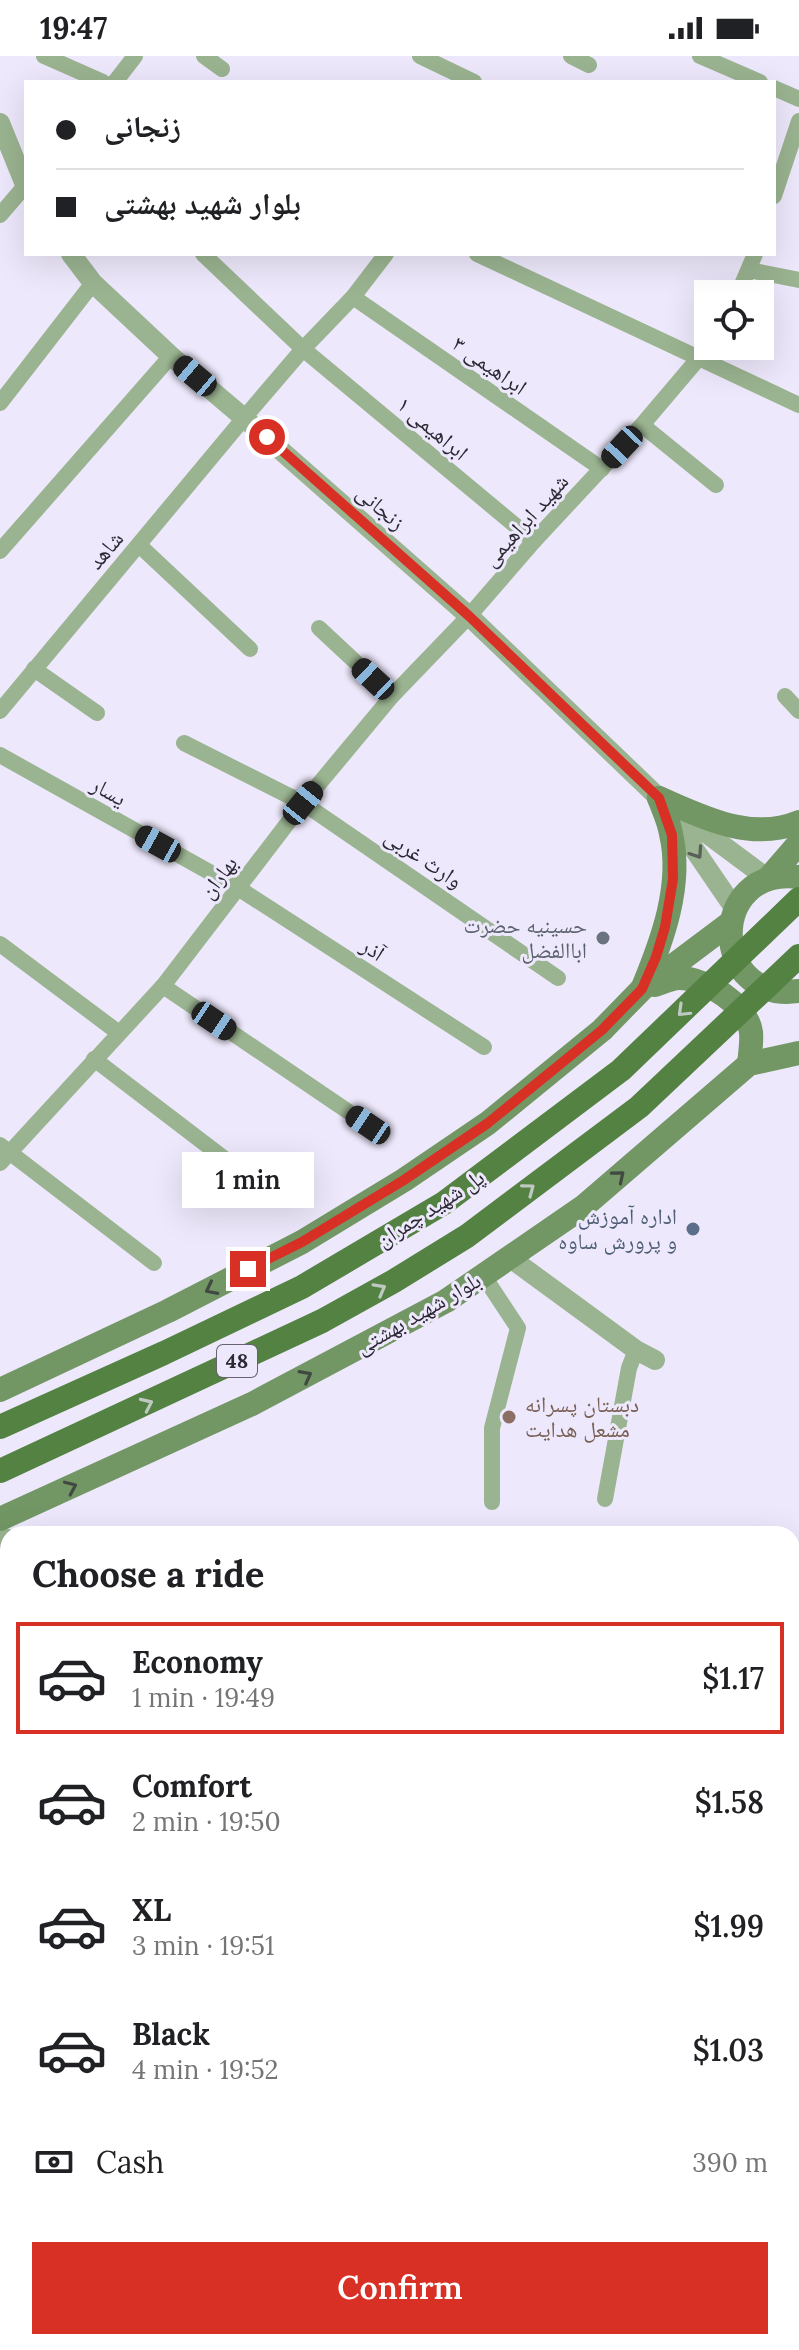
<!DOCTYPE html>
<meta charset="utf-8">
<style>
body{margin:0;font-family:Lora,"Noto Naskh Arabic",serif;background:#f2f2f2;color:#202124;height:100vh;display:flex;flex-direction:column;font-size:30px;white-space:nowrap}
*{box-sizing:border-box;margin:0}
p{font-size:26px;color:#757577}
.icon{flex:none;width:44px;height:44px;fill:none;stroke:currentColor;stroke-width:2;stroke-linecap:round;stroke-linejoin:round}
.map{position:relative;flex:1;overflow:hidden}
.details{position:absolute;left:0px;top:1470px;width:800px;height:824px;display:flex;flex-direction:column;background:#fff;border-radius:24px 24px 0 0;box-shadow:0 8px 32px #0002}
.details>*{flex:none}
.top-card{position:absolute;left:24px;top:24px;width:752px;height:176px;border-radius:0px;box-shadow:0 8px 32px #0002;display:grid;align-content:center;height:176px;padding:0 32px;background:#fff}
.controls{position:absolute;left:694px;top:224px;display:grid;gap:16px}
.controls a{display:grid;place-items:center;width:80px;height:80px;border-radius:0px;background:#fff;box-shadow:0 8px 32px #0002;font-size:40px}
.end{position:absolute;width:36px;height:36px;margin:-18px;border:10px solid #d93025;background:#fff;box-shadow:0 0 0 4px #fff}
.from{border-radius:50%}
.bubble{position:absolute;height:56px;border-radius:0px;background:#fff;box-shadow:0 8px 32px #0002;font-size:26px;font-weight:600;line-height:56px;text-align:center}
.car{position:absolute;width:24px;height:48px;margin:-24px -12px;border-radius:10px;box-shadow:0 0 6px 2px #0007;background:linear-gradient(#222 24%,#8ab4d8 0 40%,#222 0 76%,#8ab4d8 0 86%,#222 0)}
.top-card b{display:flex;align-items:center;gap:28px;height:76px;font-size:30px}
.top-card b+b{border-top:2px solid #e0e0e0}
.top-card i{width:20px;height:20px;background:#202124}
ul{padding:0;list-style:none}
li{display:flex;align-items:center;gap:24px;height:112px;margin:0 16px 12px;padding:0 16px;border:4px solid transparent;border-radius:0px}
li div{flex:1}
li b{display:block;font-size:30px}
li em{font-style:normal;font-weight:600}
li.on{border-color:#d93025}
li>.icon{width:72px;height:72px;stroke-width:1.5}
h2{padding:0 32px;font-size:36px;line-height:96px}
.pay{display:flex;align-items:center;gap:20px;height:88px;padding:0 32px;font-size:30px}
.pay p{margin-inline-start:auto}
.primary-button{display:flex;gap:16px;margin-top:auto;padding:16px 32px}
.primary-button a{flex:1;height:92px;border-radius:0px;background:#d93025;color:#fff;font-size:32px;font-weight:600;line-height:92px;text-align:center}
.status{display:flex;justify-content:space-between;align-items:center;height:56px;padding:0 40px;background:#fff;direction:ltr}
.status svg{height:22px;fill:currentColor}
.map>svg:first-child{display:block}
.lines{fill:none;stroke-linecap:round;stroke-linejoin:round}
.stream{stroke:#7aa5aa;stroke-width:6}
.minor{stroke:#9ab390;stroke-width:16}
.tertiary{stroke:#9ab390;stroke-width:20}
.secondary{stroke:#729664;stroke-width:24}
.primary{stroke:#548242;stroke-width:24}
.oneway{stroke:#586059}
.oneway2{stroke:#bfc9c4}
.oneway3{stroke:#414a42}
.route{stroke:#d93025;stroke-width:10}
.worship-dot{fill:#6b7280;stroke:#ede8fb;stroke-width:3}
.service-dot{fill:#5c6f8a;stroke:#ede8fb;stroke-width:3}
.education-dot{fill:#8d6e63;stroke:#ede8fb;stroke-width:3}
.labels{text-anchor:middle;stroke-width:6;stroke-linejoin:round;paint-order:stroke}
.shield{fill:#ede8fb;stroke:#666270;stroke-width:2}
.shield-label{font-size:20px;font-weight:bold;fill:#2c2934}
.street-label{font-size:22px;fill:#2c2934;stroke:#ede8fb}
.worship-label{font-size:22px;fill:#5b616d;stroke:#ede8fb;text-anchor:end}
.service-label{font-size:22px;fill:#4e5e75;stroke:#ede8fb;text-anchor:end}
.education-label{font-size:22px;fill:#785e54;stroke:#ede8fb;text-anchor:start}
</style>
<div class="status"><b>19:47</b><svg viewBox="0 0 49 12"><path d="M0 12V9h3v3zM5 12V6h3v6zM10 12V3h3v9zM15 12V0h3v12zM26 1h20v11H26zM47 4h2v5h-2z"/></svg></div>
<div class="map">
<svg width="799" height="2294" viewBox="0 0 799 2294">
<rect width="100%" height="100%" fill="#ede8fb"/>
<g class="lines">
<!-- stream -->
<g class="stream">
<polyline points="0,1545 8,1546"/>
<polyline points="792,1705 799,1706"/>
</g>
<!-- minor -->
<g class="minor">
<polyline points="44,0 103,26"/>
<polyline points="204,0 222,13"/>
<polyline points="420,0 474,26"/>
<polyline points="571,0 589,9"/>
<polyline points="700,0 760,26"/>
<polyline points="115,26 135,0"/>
<polyline points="774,32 799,43"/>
<polyline points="774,140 799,65"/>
<polyline points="0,159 25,130"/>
<polyline points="203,198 303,293 534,485"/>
<polyline points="477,198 799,349"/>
<polyline points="749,214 799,224"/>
<polyline points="738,238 755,198"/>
<polyline points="353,241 602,413"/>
<polyline points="0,347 93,227"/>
<polyline points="642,369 716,429"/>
<polyline points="139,489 250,593"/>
<polyline points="0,495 171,300"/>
<polyline points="319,572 392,640"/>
<polyline points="34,613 97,657"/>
<polyline points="785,640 799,655"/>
<polyline points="0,655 244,362 303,293 353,241 386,198"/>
<polyline points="184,687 303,747 558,922"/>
<polyline points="0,699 238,832 484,991"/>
<polyline points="0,888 119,977"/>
<polyline points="163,930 368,1069"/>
<polyline points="94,1003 255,1126"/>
<polyline points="0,1089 154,1207"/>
<polyline points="0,1107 163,930 303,747 392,640 469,560 534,485 642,369 709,290"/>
<polyline points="483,1219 518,1272 492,1372 492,1446"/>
<polyline points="605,1443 629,1312 636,1294"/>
<polyline points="792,1749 799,1750"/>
<polyline points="792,1779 799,1785"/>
<polyline points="792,1882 795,1879"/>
<polyline points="792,1986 799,1978"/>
<polyline points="0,2078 8,2083"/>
<polyline points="792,2078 799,2084"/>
<polyline points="264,2286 273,2294"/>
<polyline points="146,2294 153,2286"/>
</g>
<!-- tertiary -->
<g class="tertiary">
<polyline points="0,67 26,131"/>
<polyline points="71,198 93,227 171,300 244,362 469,560 659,742 768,823"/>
<polyline points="668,755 735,853"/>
<polyline points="509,1201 636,1294 655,1304"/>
<polyline points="0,1482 8,1483"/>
<polyline points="792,1643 799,1645"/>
</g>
<!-- secondary -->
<g class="secondary">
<path d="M659,742C703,761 750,786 799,766"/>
<path d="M799,821C707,809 709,948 799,935"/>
<polyline points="768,823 799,787"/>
<path d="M655,929C662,927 671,922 679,922C706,922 747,949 751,976C752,986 750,998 749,1008"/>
<path d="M643,931C662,885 683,829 671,778C669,765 663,753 659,742"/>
<polyline points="0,1334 168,1255 302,1186 404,1124 488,1067 602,974 642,933 730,867"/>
<polyline points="0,1463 252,1348 446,1245 583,1151 749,1008 799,997"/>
</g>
<!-- primary -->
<g class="primary">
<polyline points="0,1371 164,1297 302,1231 444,1147 621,1014 799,843"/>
<polyline points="0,1415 322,1265 394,1225 467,1180 639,1051 799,900"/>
</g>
</g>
<!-- one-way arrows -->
<defs><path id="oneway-chevron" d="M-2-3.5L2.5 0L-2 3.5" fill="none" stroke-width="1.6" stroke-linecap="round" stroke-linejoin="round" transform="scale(2)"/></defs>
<use class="oneway" href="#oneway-chevron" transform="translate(697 797) rotate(56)"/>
<g class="oneway2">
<use href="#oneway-chevron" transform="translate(683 955) rotate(136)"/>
<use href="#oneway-chevron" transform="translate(529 1133) rotate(-37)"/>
<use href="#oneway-chevron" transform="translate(380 1233) rotate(-29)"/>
<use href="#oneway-chevron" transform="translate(147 1348) rotate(-25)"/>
</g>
<g class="oneway3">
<use href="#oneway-chevron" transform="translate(619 1120) rotate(-40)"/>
<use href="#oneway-chevron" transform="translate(211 1233) rotate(153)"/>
<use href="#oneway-chevron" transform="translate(306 1320) rotate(-28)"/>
<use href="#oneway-chevron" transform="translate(71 1431) rotate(-24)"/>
</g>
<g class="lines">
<!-- route -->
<polyline class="route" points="248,1213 302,1186 404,1124 488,1067 602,974 642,933 656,901 665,871 673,823 672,779 659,742 469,560 267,381"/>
</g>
<!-- markers -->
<circle class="worship-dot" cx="603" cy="882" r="8"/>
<circle class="service-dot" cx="693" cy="1173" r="8"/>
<circle class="education-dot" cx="509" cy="1361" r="8"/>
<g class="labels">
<!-- shield labels -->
<rect class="shield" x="217" y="1289" width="40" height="32" rx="6"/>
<g class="shield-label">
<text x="237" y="1312">48</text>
</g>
<!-- street labels -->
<g class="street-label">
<text transform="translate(490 309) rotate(35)" y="8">ابراهیمی ۳</text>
<text transform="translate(433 372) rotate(40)" y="8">ابراهیمی ۱</text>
<text transform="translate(381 451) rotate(41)" y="8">زنجانی</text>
<text transform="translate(525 464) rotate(-48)" y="8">شهید ابراهیمی</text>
<text transform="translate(105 494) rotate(-50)" y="8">شاهد</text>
<text transform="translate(109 735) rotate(29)" y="8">یسار</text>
<text transform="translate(424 802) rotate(34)" y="8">وارث غربی</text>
<text transform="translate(218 821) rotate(-53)" y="8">بهاران</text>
<text transform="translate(373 893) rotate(33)" y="8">آذر</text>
<text transform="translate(430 1152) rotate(-33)" y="8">پل شهید چمران</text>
<text transform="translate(418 1257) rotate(-30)" y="8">بلوار شهید بهشتی</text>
</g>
<!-- worship labels -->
<g class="worship-label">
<text x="587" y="877">حسینیه حضرت<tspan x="587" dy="25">اباالفضل</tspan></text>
</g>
<!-- service labels -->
<g class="service-label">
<text x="677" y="1168">اداره آموزش<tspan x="677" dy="25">و پرورش ساوه</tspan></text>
</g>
<!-- education labels -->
<g class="education-label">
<text x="525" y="1356">دبستان پسرانه<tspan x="525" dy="25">مشعل هدایت</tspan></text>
</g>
</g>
</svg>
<div class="controls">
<a><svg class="icon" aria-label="locate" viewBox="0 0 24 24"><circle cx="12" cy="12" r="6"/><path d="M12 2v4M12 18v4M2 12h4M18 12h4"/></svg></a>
</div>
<i class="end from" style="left:267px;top:381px"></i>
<i class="end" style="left:248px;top:1213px"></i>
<div class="bubble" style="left:182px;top:1096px;width:132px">1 min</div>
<i class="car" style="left:195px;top:320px;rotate:310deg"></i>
<i class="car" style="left:622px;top:391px;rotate:223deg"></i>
<i class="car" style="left:373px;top:623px;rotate:313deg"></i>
<i class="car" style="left:303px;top:747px;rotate:39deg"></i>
<i class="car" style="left:158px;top:788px;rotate:299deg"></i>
<i class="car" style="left:214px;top:965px;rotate:124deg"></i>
<i class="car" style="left:368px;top:1069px;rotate:304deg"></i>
<div class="top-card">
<b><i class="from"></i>زنجانی</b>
<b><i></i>بلوار شهید بهشتی</b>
</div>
<section class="details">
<h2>Choose a ride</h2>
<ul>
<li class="on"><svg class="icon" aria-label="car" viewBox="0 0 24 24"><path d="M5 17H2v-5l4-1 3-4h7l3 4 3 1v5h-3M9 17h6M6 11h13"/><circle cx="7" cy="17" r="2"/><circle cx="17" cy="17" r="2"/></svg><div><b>Economy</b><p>1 min · 19:49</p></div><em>$1.17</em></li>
<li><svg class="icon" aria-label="car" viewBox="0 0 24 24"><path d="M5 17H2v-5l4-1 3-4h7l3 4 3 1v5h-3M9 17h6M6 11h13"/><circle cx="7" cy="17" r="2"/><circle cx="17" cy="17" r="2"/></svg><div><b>Comfort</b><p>2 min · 19:50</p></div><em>$1.58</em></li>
<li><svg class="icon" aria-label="car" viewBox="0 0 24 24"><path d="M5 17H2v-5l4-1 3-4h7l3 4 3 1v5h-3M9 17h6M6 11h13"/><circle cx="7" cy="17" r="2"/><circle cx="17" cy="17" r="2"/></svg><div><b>XL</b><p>3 min · 19:51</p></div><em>$1.99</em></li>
<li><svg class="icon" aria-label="car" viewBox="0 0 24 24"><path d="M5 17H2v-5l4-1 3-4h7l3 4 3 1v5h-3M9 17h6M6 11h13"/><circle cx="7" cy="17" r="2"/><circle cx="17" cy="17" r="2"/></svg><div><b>Black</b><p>4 min · 19:52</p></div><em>$1.03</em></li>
</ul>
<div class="pay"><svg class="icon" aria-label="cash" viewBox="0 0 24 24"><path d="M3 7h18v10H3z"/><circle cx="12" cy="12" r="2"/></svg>Cash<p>390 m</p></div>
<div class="primary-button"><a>Confirm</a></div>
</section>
</div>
